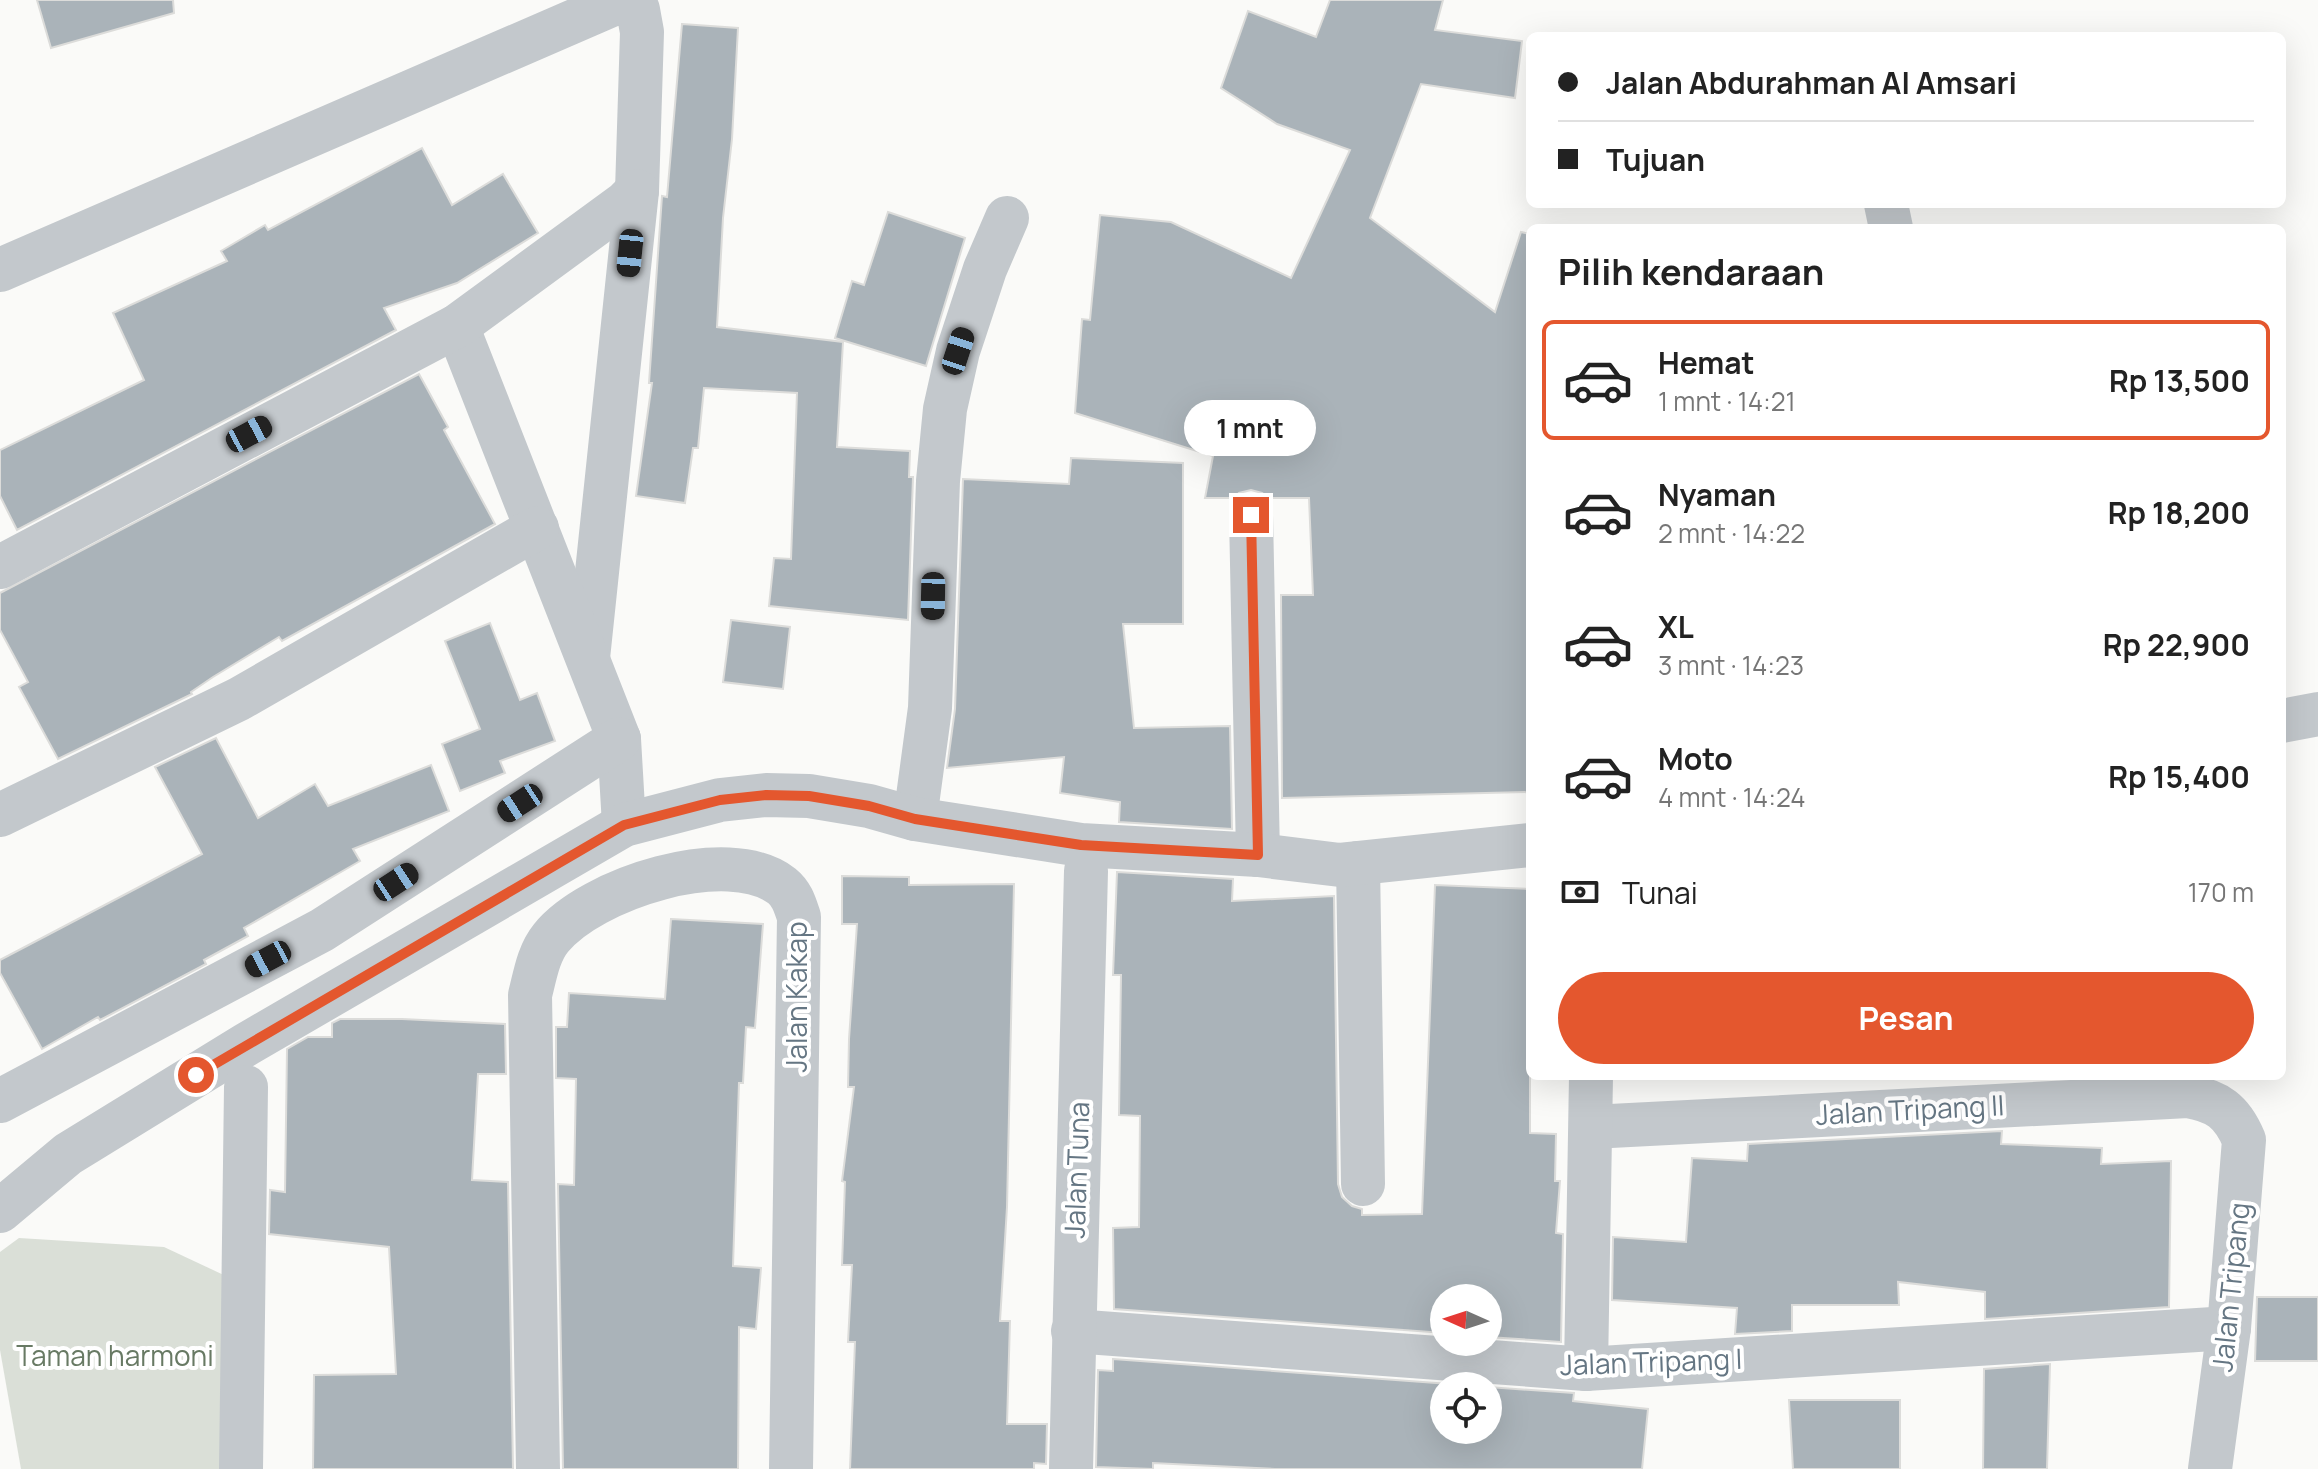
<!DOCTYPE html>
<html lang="id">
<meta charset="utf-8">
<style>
body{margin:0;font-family:Manrope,sans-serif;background:#f2f2f2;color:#222;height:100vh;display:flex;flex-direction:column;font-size:30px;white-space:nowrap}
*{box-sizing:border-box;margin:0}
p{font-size:26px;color:#767676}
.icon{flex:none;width:44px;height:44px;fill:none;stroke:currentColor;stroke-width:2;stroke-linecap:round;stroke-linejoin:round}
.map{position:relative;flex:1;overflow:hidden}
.sheet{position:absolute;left:1526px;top:224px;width:760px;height:856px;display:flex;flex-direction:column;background:#fff;border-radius:12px;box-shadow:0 8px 32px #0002}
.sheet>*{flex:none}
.guide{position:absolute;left:1526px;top:32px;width:760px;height:176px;border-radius:12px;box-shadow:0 8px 32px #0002;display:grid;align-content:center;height:176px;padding:0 32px;background:#fff}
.needle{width:52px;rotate:273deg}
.tools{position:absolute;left:1430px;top:1284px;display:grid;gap:16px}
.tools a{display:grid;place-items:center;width:72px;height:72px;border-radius:50%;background:#fff;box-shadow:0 8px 32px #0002;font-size:40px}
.end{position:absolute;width:36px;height:36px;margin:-18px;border:10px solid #e4572e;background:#fff;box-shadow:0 0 0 4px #fff}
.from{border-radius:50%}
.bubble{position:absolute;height:56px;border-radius:28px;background:#fff;box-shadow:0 8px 32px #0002;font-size:26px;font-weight:700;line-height:56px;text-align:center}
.car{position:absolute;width:24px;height:48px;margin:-24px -12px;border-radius:10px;box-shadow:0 0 6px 2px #0007;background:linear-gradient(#222 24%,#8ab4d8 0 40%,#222 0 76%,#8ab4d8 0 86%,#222 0)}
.guide b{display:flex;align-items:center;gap:28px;height:76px;font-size:30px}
.guide b+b{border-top:2px solid #e0e0e0}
.guide i{width:20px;height:20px;background:#222}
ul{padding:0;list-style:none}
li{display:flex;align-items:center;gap:24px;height:120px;margin:0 16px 12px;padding:0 16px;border:4px solid transparent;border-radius:12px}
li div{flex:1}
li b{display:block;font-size:30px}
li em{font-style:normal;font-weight:700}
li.on{border-color:#e4572e}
li>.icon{width:72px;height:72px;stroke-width:1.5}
h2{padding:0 32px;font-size:36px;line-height:96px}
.pay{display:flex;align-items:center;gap:20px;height:88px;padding:0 32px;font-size:30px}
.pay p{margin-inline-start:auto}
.action{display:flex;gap:16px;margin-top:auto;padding:16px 32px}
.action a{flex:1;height:92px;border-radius:48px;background:#e4572e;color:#fff;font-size:32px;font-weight:700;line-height:92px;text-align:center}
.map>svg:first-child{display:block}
.green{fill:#dadfd7}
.building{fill:#aab3b9;stroke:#dcdcda;stroke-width:2}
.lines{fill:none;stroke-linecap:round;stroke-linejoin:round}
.minor{stroke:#c3c8cc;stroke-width:44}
.route{stroke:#e4572e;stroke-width:10}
.labels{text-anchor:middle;stroke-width:8;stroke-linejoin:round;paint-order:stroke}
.street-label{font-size:28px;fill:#657683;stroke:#fff}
.park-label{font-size:28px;fill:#687a64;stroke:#fff}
</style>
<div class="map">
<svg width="2318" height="1469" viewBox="0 0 2318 1469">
<rect width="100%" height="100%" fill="#fafaf8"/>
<!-- green -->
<polygon class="green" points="19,1238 164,1247 228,1277 230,1469 21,1469 0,1350 0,1252"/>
<!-- building -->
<g class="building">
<polygon points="37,0 173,0 174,13 51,48"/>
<polygon points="1330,0 1443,0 1435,30 1522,41 1515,98 1421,84 1370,218 1495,312 1521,232 1530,234 1530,792 1282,798 1281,595 1313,595 1309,498 1268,498 1262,493 1251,490 1239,493 1234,498 1205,498 1213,456 1075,413 1082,319 1090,320 1100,215 1171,222 1291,278 1350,150 1277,124 1221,88 1248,11 1316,37"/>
<polygon points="682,24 738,28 732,139 723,218 717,327 843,342 837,447 910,451 909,477 913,477 908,620 769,606 774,558 791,559 797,393 704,388 698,448 693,448 685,503 636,496 652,383 649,383 662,196 667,197"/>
<polygon points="422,148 452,205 503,174 538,233 457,283 384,308 396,330 17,530 0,496 0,450 144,380 113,313 227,261 221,251 265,225 268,230"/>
<polygon points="888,212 965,238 926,366 835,338 852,281 864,285"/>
<polygon points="419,374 448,427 444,430 495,524 282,641 279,637 213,677 191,692 192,694 58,759 19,687 28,682 0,630 0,593"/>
<polygon points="1071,458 1183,463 1183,624 1123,624 1134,728 1230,726 1232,829 1119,822 1120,802 1060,793 1064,757 947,768 955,709 963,479 1069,484"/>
<polygon points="731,620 790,627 783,689 723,682"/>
<polygon points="490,623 520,700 537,693 555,741 500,761 505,773 460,791 442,744 480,729 445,641"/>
<polygon points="216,738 258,818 315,784 328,806 431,765 449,811 353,849 360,861 244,928 248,936 204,960 206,964 100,1020 98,1017 42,1049 0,973 0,960 202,854 155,767"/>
<polygon points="1117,872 1233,879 1232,901 1334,896 1338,1184 1342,1197 1352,1206 1362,1209 1362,1215 1422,1214 1435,885 1530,889 1530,1133 1556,1134 1555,1181 1560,1181 1556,1233 1563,1234 1561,1342 1488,1337 1488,1298 1444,1298 1444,1333 1114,1309 1113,1228 1139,1227 1140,1116 1119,1115 1121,975 1113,975"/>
<polygon points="842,876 909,877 909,885 1014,884 1007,1207 1000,1321 1010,1321 1007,1424 1047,1424 1046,1464 1034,1463 1034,1469 850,1469 855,1342 848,1342 852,1265 842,1265 845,1182 842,1181 854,1087 848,1087 849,1039 857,924 842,924"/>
<polygon points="671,919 763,924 755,1028 746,1027 743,1083 739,1083 733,1266 761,1268 756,1329 739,1327 738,1469 563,1469 558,1184 574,1185 576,1079 556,1078 556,1027 567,1027 569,993 665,999"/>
<polygon points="340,1019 402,1019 505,1024 506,1074 478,1074 472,1180 508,1182 513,1469 313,1469 314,1375 396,1374 389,1247 269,1234 270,1190 285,1192 287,1049 308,1037 332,1037 332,1023"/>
<polygon points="2002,1131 2001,1144 2102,1148 2101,1164 2171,1161 2169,1307 1985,1319 1985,1292 1898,1282 1899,1305 1792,1305 1792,1331 1735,1334 1737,1308 1612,1300 1613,1237 1686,1242 1692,1158 1747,1161 1748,1144"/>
<polygon points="2257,1297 2318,1297 2318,1361 2255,1361"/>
<polygon points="1113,1359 1477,1386 1444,1386 1444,1430 1488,1430 1488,1387 1574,1393 1573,1401 1648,1409 1642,1469 1275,1469 1153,1463 1153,1469 1096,1467 1098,1370 1113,1371"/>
<polygon points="2050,1364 2047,1469 1983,1469 1984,1369"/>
<polygon points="1789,1400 1900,1400 1900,1469 1793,1469"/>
</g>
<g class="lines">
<!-- minor -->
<g class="minor">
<polyline points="1886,204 1891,228"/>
<polyline points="0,270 618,2 638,10 642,32 637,191 588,658"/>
<polyline points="457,326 619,739 624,825"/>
<polyline points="1251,515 1258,855"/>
<polyline points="0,567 457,326 625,203 637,191"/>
<polyline points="2282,721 2318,714"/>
<polyline points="0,815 239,699 537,528"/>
<polyline points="915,819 930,708 938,481 945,409 958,351 985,269 1007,218"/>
<polyline points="1358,863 1363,1184"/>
<polyline points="0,1101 322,930 619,739"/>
<path d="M1591,1127L2188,1096C2217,1101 2232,1111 2244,1140L2229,1328L2210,1469"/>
<polyline points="0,1211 68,1154 247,1044 624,825 720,800 766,795 809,796 869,806 915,819 1081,845 1258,855 1340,865 1530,845"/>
<polyline points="1073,1331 1586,1369 2229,1328"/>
<polyline points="1586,1369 1591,1076"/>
<polyline points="241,1469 246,1087"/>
<path d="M538,1469L530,995C535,976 538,954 551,938C590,889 728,844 782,886C792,894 795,905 799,917L791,1469"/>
<polyline points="1071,1469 1086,871"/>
</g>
</g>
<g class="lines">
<!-- route -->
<polyline class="route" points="196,1075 624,825 720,800 766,795 809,796 869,806 915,819 1081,845 1258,855 1251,515"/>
</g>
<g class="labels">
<!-- street labels -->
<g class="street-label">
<text transform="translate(797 997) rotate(-90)" y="10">Jalan Kakap</text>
<text transform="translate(1910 1110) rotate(-3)" y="10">Jalan Tripang II</text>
<text transform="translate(1077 1170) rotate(-88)" y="10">Jalan Tuna</text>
<text transform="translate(2231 1287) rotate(-84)" y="10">Jalan Tripang</text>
<text transform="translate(1651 1362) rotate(-2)" y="10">Jalan Tripang I</text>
</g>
<!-- park labels -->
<g class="park-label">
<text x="115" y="1366">Taman harmoni</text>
</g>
</g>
</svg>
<div class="tools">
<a><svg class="needle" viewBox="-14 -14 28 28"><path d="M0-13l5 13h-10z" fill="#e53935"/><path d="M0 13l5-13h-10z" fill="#767676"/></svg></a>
<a><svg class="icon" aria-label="locate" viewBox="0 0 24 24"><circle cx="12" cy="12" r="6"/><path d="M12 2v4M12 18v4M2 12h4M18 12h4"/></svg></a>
</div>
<i class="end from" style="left:196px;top:1075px"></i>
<i class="end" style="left:1251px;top:515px"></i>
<div class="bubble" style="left:1184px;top:400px;width:132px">1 mnt</div>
<i class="car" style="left:630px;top:253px;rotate:186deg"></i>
<i class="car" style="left:958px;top:351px;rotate:18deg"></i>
<i class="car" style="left:249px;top:434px;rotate:62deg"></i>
<i class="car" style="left:933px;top:596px;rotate:181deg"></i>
<i class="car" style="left:520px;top:803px;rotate:237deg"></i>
<i class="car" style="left:396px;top:882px;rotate:57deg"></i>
<i class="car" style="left:268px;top:959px;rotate:242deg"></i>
<div class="guide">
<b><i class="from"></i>Jalan Abdurahman Al Amsari</b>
<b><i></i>Tujuan</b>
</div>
<section class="sheet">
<h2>Pilih kendaraan</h2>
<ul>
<li class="on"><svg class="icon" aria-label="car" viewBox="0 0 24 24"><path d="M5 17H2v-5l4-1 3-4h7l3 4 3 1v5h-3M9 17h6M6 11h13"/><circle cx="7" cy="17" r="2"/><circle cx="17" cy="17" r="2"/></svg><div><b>Hemat</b><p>1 mnt · 14:21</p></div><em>Rp 13,500</em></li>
<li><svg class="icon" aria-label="car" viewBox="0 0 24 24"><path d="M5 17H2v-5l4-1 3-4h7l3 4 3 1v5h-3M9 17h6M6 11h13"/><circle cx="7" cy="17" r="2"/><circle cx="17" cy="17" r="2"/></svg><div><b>Nyaman</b><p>2 mnt · 14:22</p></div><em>Rp 18,200</em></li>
<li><svg class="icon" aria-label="car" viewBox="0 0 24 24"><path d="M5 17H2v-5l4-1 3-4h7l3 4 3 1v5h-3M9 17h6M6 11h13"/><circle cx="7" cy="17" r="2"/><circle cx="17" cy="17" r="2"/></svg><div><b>XL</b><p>3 mnt · 14:23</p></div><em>Rp 22,900</em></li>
<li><svg class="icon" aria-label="car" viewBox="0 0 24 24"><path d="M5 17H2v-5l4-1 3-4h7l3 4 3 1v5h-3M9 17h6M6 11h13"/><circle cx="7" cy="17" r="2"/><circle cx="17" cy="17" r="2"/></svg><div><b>Moto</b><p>4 mnt · 14:24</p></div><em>Rp 15,400</em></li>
</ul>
<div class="pay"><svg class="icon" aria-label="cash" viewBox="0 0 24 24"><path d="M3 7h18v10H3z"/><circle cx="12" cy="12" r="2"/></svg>Tunai<p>170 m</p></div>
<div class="action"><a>Pesan</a></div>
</section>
</div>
